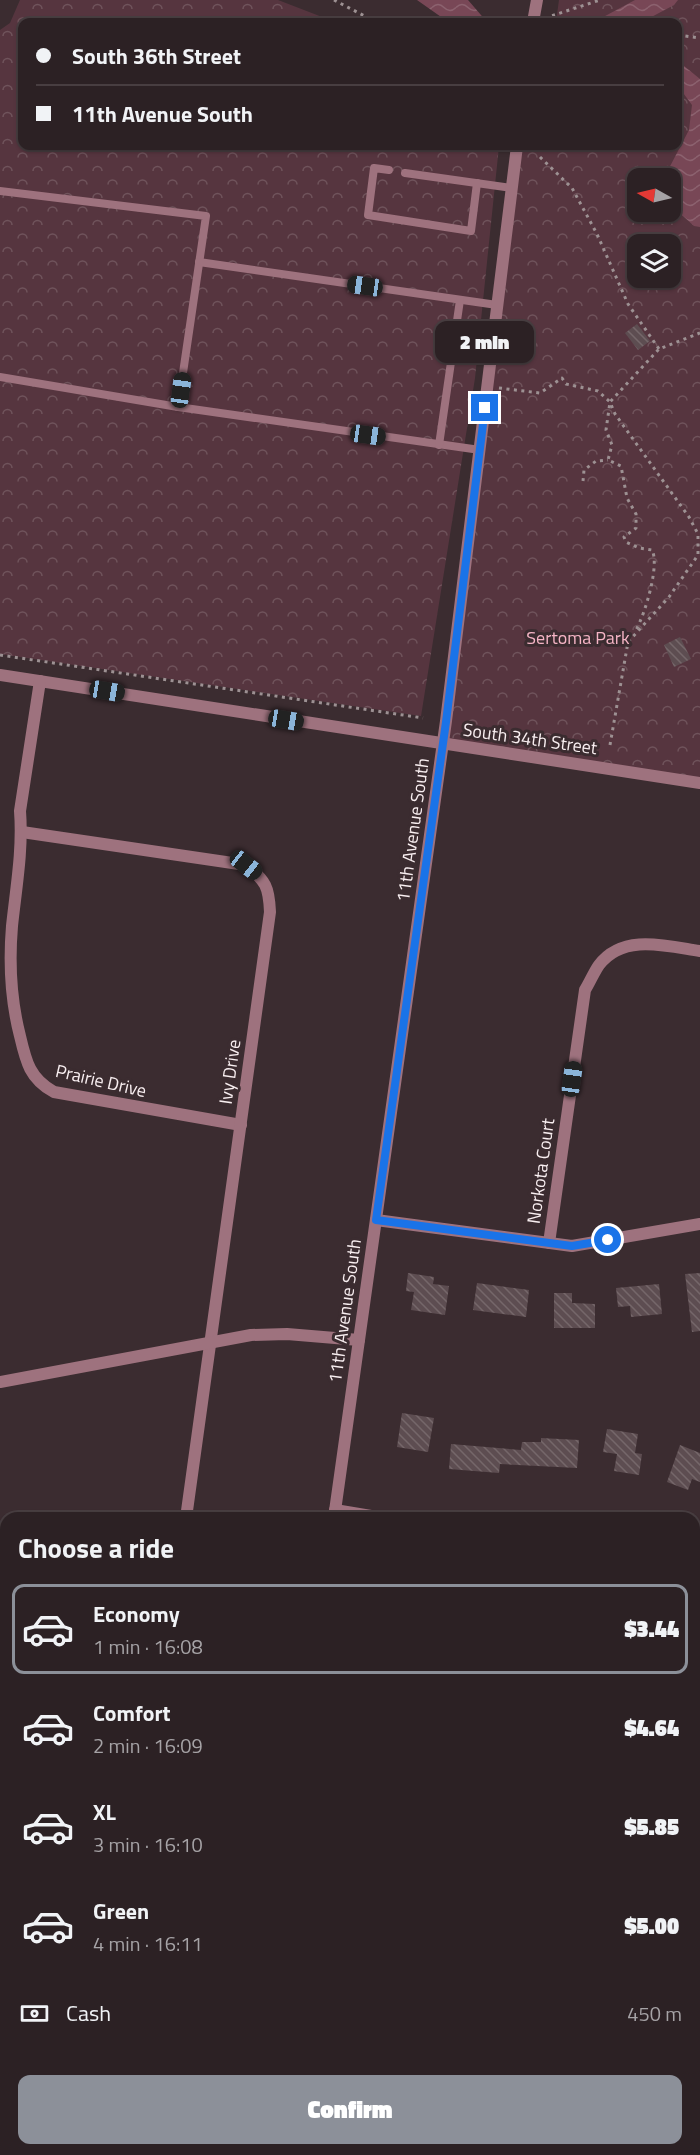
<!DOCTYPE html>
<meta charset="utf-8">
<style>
body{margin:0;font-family:"Titillium Web",sans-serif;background:#382e31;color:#f1f3f6;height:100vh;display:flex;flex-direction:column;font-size:22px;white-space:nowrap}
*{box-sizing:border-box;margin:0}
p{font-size:20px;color:#a6a3a6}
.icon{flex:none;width:33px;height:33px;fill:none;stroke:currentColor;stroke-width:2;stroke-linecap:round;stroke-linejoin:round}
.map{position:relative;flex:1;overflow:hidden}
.details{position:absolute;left:0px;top:1512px;width:700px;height:644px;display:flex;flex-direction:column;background:#2c2124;border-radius:18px 18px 0 0;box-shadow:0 2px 4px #0004,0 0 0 2px #483e41}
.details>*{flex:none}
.guide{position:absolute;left:18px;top:18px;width:664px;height:132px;border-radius:12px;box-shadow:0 2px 4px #0004,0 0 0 2px #483e41;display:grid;align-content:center;height:132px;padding:0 18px;background:#2c2124}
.needle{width:39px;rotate:278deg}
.fabs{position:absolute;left:627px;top:168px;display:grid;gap:12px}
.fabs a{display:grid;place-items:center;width:54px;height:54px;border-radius:12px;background:#2c2124;box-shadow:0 2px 4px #0004,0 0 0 2px #483e41;font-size:30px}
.end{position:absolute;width:27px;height:27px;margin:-14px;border:8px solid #1a73e8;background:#fff;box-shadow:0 0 0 3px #fff}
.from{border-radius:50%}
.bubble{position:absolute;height:42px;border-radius:12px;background:#2c2124;box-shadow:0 2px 4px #0004,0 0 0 2px #483e41;font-size:20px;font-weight:800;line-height:42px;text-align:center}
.car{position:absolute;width:18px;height:36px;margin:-18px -9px;border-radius:8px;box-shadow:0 0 4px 2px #0007;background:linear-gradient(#222 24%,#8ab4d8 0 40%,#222 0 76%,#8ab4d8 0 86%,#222 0)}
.guide b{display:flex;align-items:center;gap:21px;height:57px;font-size:22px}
.guide b+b{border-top:2px solid #483e41}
.guide i{width:15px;height:15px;background:#f1f3f6}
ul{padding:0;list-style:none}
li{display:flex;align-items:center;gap:18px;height:90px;margin:0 12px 9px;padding:0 6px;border:3px solid transparent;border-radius:12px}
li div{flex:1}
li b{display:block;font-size:22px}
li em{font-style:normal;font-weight:800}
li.current{border-color:#8c9099}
li>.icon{width:54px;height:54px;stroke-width:1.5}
h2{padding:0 18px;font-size:27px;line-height:72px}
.pay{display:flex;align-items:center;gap:15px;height:66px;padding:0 18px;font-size:22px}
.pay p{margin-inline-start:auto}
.cta{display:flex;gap:12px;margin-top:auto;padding:12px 18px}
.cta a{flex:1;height:69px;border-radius:12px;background:#8c9099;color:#fff;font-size:24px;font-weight:800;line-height:69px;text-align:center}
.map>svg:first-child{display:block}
.park{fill:url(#park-crowns);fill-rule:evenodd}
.water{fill:url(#water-waves)}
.building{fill:url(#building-back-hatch)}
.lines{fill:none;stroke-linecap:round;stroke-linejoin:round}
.path{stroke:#9d9193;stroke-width:3;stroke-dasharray:3 4.5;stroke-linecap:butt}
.service{stroke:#9e727e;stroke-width:8}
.minor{stroke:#9e727e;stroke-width:12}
.route{stroke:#1a73e8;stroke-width:8}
.labels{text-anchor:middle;stroke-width:6;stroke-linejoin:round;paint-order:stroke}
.park-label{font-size:18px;fill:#f6b5c6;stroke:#3b2c30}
.street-label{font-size:18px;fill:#f9eff1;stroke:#3b2c30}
</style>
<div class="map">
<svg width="700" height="2155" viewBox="0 0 700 2155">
<defs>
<pattern id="park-crowns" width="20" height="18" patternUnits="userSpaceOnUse" patternTransform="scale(1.5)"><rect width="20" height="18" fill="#56353f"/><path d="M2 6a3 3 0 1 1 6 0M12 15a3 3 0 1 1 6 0" fill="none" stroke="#6f535b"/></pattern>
<pattern id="water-waves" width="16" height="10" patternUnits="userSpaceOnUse" patternTransform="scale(1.5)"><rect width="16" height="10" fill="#784756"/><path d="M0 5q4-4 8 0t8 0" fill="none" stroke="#8c626f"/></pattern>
<pattern id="building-back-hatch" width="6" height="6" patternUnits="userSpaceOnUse" patternTransform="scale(1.5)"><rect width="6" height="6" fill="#5d4d51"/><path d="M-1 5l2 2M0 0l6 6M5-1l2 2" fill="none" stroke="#75676a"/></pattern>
</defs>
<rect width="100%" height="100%" fill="#3b2c30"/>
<!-- park -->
<g class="park">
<polygon points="20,0 278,0 335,22 22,22 22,146 499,146 475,378 421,716 0,654 0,30 10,23"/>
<path d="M559,0H700V780L443,745L517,146H678V22H556ZM638,178H670V212H638ZM638,244H670V278H638Z"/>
</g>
<!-- water -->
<g class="water">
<polygon points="417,0 468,0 487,22 446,22 444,19"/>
<polygon points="635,0 678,0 674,5 642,22 594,22"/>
<polygon points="678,61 700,79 700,227 694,226 671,205 670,178 666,178 666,174 689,130 692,105 678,86"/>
</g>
<!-- building -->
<g class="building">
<polygon points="637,324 650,341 638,350 625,333"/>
<polygon points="680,637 691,659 674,667 664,645"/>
<polygon points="408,1273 434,1277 433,1284 449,1286 445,1315 411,1310 414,1292 406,1291"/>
<polygon points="700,1273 700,1331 692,1332 685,1274"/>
<polygon points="477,1283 529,1290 526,1317 473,1310"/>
<polygon points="659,1284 662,1314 631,1317 630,1306 618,1307 616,1288"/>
<polygon points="554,1293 572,1293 572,1303 595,1304 595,1328 554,1328"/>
<polygon points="402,1413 434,1418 428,1452 397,1447"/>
<polygon points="607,1429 638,1434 635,1453 642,1454 639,1475 614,1471 617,1454 603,1452"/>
<polygon points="541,1438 579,1440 577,1468 500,1464 499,1473 449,1469 451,1444 521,1450 522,1442 541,1442"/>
<polygon points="680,1445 700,1453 700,1482 692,1479 688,1490 667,1482"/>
</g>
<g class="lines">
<!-- path -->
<g class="path">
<polyline points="334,0 376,22"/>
<polyline points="549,22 551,16 600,0"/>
<polyline points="678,35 700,38"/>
<polyline points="540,157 572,188 597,234 628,304 659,349"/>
<path d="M499,388L540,393L562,378L566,384L598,391L610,402L606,430L612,445L608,460L621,466L627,498L636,514V528L624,537L626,542L639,548L652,550C660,565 645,614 636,630"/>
<polyline points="583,481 584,470 596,461 608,460"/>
<polyline points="0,655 423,718"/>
<polyline points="610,745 628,642 669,597 698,555 698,534 689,517 615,414 610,402 659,349 700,333"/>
<polyline points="0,2154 9,2155"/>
</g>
<!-- service -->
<g class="service">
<polyline points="389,170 374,168 368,215 471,231 477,183"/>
<polyline points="405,173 512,188"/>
<polyline points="0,191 206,216 178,407 480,450"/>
<polyline points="199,262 497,305"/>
<polyline points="0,377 178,407"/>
<polyline points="439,445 460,300"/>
<polyline points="22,2155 23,2150"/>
</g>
<!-- minor -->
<g class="minor">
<polyline points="533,22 537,0"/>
<polyline points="0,675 700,783"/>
<path d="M40,681L20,811C23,850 16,888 12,926C9,962 11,1001 20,1036C26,1062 30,1079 54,1092L241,1125"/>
<path d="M22,832L246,865C266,881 269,887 270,912L186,1518"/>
<polyline points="376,1220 572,1246 700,1224"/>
<path d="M549,1243L585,990C590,982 594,972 599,965C623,933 667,946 700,951"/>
<polyline points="0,1382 251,1335 287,1334 359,1340"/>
<polyline points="335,1510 383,1518"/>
<polyline points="334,1518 446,721 517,146"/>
<polyline points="694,1553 700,1556"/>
<polyline points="694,1823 700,1824"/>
<polyline points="694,1938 700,1899"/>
<polyline points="0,2134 6,2135"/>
<polyline points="110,2150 149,2155"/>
<polyline points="244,2155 244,2150"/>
<polyline points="664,2155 665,2150"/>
</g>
</g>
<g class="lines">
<!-- route -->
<polyline class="route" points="485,408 446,722 376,1220 572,1246 608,1240"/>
</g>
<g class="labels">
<!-- park labels -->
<g class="park-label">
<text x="578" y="644">Sertoma Park</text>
</g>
<!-- street labels -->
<g class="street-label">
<text transform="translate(530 739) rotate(8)" y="6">South 34th Street</text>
<text transform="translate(413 830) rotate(-82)" y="6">11th Avenue South</text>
<text transform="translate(230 1072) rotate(-82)" y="6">Ivy Drive</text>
<text transform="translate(101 1081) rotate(13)" y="6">Prairie Drive</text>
<text transform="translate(541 1171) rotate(-82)" y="6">Norkota Court</text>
<text transform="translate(345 1311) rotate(-82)" y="6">11th Avenue South</text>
</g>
</g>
</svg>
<div class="fabs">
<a><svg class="needle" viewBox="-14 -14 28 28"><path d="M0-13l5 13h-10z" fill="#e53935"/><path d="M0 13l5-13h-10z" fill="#a6a3a6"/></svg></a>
<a><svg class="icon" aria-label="layers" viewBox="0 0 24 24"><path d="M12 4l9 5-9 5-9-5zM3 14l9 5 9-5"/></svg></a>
</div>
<i class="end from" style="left:608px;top:1240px"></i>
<i class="end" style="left:485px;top:408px"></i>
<div class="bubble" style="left:435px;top:321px;width:99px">2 min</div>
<i class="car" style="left:365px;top:286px;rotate:278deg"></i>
<i class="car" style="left:181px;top:390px;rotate:8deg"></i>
<i class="car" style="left:368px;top:435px;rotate:98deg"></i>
<i class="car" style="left:107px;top:691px;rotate:99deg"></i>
<i class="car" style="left:286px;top:720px;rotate:99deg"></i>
<i class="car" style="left:246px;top:865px;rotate:128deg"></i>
<i class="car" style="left:572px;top:1079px;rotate:8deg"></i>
<div class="guide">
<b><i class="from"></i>South 36th Street</b>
<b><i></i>11th Avenue South</b>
</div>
<section class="details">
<h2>Choose a ride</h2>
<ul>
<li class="current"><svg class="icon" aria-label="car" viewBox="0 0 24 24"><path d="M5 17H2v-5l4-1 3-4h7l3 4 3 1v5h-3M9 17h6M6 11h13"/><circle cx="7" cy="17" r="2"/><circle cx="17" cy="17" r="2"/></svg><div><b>Economy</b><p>1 min · 16:08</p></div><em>$3.44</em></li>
<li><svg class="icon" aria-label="car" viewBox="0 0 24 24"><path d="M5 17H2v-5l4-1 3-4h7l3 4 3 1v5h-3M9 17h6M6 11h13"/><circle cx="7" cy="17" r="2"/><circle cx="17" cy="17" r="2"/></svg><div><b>Comfort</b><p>2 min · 16:09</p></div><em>$4.64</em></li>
<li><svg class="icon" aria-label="car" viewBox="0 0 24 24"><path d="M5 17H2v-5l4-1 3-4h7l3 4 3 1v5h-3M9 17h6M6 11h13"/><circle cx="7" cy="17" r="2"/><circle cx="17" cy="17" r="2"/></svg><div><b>XL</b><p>3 min · 16:10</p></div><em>$5.85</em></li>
<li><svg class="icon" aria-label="car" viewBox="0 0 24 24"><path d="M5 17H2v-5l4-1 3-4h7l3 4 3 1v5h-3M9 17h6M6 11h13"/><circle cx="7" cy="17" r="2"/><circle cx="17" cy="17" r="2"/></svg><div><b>Green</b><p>4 min · 16:11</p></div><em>$5.00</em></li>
</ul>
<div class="pay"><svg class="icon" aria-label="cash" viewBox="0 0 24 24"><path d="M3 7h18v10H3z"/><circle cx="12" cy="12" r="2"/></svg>Cash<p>450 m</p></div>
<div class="cta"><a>Confirm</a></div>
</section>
</div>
